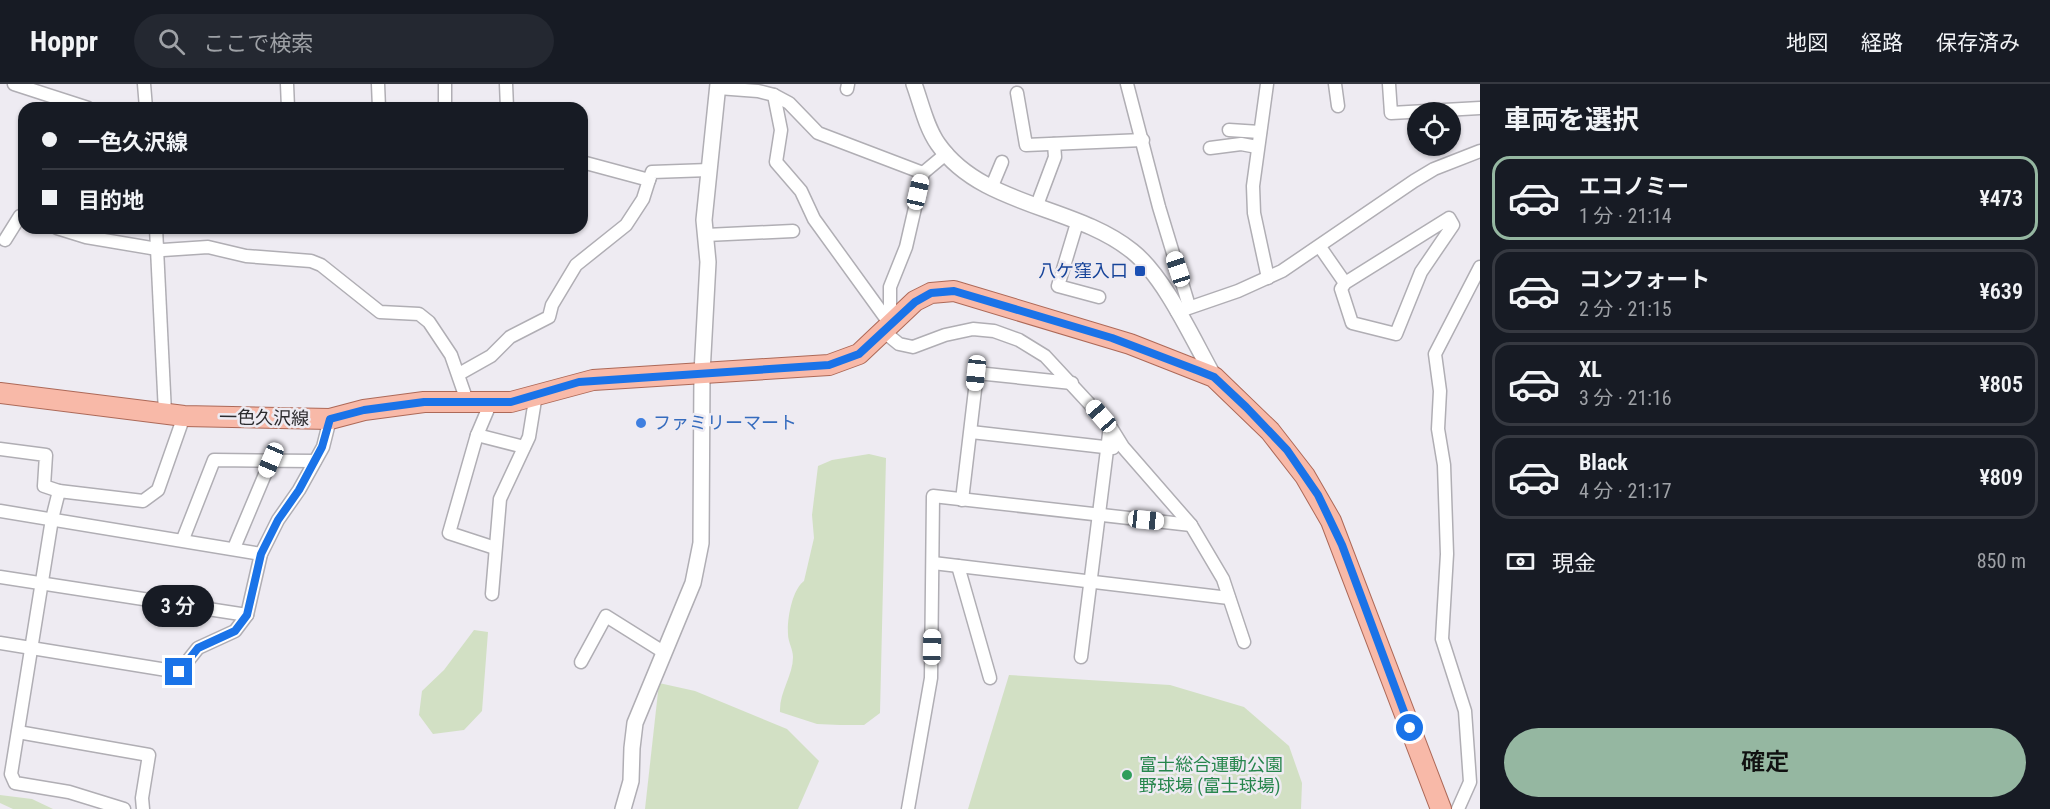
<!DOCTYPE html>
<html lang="ja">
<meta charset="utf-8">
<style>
body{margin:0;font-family:"Roboto Condensed","Noto Sans JP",sans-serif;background:#242831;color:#f1f3f6;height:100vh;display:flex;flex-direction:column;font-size:22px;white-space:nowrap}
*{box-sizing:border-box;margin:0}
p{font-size:20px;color:#9ea1a6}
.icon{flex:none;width:33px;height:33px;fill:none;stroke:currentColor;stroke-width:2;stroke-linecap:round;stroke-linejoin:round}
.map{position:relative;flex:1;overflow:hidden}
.sheet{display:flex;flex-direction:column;background:#171b24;width:570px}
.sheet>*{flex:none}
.top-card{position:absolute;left:18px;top:18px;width:570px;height:132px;border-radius:18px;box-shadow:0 2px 4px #0004;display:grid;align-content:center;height:132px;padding:0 24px;background:#171b24}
.buttons{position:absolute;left:1407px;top:18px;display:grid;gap:12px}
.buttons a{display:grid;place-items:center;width:54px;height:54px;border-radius:50%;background:#171b24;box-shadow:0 2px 4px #0004;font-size:30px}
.end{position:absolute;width:27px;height:27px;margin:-14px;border:8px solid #1a73e8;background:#fff;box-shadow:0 0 0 3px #fff}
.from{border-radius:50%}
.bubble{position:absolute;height:42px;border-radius:21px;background:#171b24;box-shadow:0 2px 4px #0004;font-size:20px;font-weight:600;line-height:42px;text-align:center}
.car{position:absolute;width:18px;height:36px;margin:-18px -9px;border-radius:8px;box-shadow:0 0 4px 2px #0007;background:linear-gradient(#fff 24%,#345 0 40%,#fff 0 76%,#345 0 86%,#fff 0)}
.top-card b{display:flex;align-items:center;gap:21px;height:57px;font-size:22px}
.top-card b+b{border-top:2px solid #363941}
.top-card i{width:15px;height:15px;background:#f1f3f6}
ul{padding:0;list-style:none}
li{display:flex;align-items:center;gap:18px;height:84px;margin:0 12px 9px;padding:0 12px;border:3px solid #363941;border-radius:18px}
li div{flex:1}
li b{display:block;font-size:22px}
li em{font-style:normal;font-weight:600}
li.active{border-color:#95b7a1}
li>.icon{width:54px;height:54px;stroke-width:1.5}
h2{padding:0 24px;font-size:27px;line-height:72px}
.pay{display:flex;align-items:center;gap:15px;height:66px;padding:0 24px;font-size:22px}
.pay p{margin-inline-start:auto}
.cta{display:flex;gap:12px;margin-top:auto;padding:12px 24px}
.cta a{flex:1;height:69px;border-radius:36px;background:#95b7a1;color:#111;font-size:24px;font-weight:600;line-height:69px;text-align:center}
header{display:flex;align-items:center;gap:36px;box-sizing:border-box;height:84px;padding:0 30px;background:#171b24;border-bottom:2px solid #363941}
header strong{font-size:28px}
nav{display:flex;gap:33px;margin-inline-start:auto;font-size:21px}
.search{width:420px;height:54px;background:#242831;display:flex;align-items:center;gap:15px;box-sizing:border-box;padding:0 21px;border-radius:33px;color:#9ea1a6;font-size:22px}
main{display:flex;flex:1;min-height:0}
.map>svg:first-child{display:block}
.green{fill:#d2e0c4}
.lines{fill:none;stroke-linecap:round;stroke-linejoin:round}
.minor-casing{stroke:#b0aeb4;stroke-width:15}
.tertiary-casing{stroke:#b0aeb4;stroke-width:18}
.primary-casing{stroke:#ad6958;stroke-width:22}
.minor{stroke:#fff;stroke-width:12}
.tertiary{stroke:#fff;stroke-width:15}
.primary{stroke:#f8b9a8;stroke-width:20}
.route{stroke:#1a73e8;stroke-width:8}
.transit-dot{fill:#1a4fb4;stroke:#eeebf2;stroke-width:2}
.shop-dot{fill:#3f7fe0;stroke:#eeebf2;stroke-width:2}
.leisure-dot{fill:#2e9e5b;stroke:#eeebf2;stroke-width:2}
.labels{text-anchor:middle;stroke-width:5;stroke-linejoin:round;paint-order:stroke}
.transit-label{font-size:18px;fill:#164399;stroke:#eeebf2;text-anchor:end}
.street-label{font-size:18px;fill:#2c2b2e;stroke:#eeebf2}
.shop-label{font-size:18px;fill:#366cbe;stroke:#eeebf2;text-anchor:start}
.leisure-label{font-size:18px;fill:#27864d;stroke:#eeebf2;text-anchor:start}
</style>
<header>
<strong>Hoppr</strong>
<div class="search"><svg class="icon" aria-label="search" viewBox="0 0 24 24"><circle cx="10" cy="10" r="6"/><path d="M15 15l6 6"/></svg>ここで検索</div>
<nav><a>地図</a><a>経路</a><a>保存済み</a></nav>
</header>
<main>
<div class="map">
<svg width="1480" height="725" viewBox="0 0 1480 725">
<rect width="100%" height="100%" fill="#eeebf2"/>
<!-- green -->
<g class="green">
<path d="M869,370L886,374L880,629L864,641H840L817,640L780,628C779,608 793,592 793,573C793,565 788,558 788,550C787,535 792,506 804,497L814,454L812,431L818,382L832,376Z"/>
<polygon points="474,546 488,548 482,627 464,646 433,650 419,631 422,607 444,586"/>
<polygon points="1009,591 1170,601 1244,623 1289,662 1302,699 1301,725 968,725"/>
<polygon points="659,599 695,607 787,645 819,677 798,725 645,725"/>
<polygon points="0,711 32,715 53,725 13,725 0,719"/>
</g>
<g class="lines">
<!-- minor casing -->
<g class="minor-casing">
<g id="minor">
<polyline points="14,0 88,24"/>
<polyline points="144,0 146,24"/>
<polyline points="287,0 288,24"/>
<polyline points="378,0 379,24"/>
<polyline points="445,0 445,24"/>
<polyline points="506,0 507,24"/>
<polyline points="1127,0 1159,123 1189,222"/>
<polyline points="1267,0 1253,102 1254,129 1268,194"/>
<polyline points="1335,0 1338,22"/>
<polyline points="1389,0 1391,29 1480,24"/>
<polyline points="718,4 758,7 774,11 789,19 818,49 923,89 947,69"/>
<polyline points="847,5 848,0"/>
<polyline points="1017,9 1026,61 1143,56"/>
<polyline points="774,11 781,46 776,78 801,107 814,135 890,240"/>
<polyline points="1229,46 1260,48"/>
<polyline points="1210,64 1241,60 1257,63"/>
<polyline points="582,78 649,96 652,88 709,86"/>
<polyline points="992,102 1002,78"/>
<polyline points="1037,121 1055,73 1054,60"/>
<polyline points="1077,139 1058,202 1099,213"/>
<polyline points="57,144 86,153 163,166 208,163 246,172 311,177 321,181 380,228 419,230 429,238 451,271 467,317"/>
<polyline points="156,144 165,329"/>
<polyline points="706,151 793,147"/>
<polyline points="5,156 20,132 24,134"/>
<polyline points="1320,163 1345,199 1341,205 1352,239 1396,250 1421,188 1453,141 1449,134 1345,199"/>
<polyline points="1177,228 1238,207 1282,187 1414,97 1434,85 1480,67"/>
<polyline points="890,240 890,203 906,163 923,89"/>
<polyline points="883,247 899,260 913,263 945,251 973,245 994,247 1019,256 1045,272 1110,342 1123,363 1191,441 1223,495 1244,558"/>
<polyline points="459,290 491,272 510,253 549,233 552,221 576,181 626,141 643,115 649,96"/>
<polyline points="491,318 477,351 449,449 495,464"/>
<polyline points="971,348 1113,364"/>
<polyline points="477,351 524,363"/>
<polyline points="0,365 46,371 44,402 59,407"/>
<polyline points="962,416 977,289 1072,299"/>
<polyline points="0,427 261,470"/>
<polyline points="183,455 214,376 315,377"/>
<polyline points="234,464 271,376"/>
<polyline points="933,479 1229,514"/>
<polyline points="958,482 990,594"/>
<polyline points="0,493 247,531"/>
<polyline points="492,510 500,415 529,353 536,310"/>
<polyline points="0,559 179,588 198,564 235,547 247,531 261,470 278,436 299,406 323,363 330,335"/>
<polyline points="1081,573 1110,342"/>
<polyline points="581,578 606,532 665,569"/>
<polyline points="18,648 149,671 142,714 143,725"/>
<polyline points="124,725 69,708 15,699 11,690 52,435 59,407 143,417 158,406 184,332"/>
<polyline points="908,725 931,594 933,412 1191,441"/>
<polyline points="1458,725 1470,698 1465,627 1442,555 1447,470 1444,381 1438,345 1440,307 1435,270 1480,183"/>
</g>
</g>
<!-- tertiary casing -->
<g class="tertiary-casing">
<g id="tertiary">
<path d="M914,0C921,19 926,43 938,60C982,123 1075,121 1132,167C1165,193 1193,256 1214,293"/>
<polyline points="623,725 631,697 632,664 635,639 693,499 701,459 702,289 708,178 704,136 718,0"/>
</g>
</g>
<!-- primary casing -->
<g class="primary-casing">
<polyline id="primary" points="0,309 184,332 330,335 364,326 424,318 511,318 593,296 829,281 859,270 915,217 931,209 954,207 1130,260 1214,293 1270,347 1305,392 1331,437 1441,725"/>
</g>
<!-- minor -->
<use href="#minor" class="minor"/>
<!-- tertiary -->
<use href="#tertiary" class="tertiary"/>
<!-- primary -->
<use href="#primary" class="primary"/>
</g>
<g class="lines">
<!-- route -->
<polyline class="route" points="179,588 198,564 235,547 247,531 261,470 278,436 299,406 322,363 330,335 364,326 424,318 511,318 579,298 829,281 859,270 915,218 931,209 954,207 1112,254 1199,287 1214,293 1246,323 1287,366 1318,411 1342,461 1410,644"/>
</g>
<!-- markers -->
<rect class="transit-dot" x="1134" y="181" width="12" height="12" rx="3"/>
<circle class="shop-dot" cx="641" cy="339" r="6"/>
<circle class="leisure-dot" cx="1127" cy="691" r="6"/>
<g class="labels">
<!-- transit labels -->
<g class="transit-label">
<text x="1128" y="193">八ケ窪入口</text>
</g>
<!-- street labels -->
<g class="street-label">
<text transform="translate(264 334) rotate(1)" y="6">一色久沢線</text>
</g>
<!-- shop labels -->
<g class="shop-label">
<text x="653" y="345">ファミリーマート</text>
</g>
<!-- leisure labels -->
<g class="leisure-label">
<text x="1139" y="687">富士総合運動公園<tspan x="1139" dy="21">野球場 (富士球場)</tspan></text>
</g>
</g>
</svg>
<div class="buttons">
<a><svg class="icon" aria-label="locate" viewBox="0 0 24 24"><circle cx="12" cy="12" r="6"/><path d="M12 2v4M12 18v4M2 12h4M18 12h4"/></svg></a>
</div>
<i class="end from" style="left:1410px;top:644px"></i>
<i class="end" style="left:179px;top:588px"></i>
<div class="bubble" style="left:142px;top:501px;width:72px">3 分</div>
<i class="car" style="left:918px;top:108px;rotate:13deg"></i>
<i class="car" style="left:1178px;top:185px;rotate:342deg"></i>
<i class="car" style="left:976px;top:289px;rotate:186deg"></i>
<i class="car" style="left:1101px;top:332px;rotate:319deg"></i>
<i class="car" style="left:271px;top:376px;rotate:203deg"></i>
<i class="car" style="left:1146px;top:436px;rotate:96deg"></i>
<i class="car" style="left:932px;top:563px;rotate:1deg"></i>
<div class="top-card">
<b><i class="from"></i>一色久沢線</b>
<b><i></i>目的地</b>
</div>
</div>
<section class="sheet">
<h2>車両を選択</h2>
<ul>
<li class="active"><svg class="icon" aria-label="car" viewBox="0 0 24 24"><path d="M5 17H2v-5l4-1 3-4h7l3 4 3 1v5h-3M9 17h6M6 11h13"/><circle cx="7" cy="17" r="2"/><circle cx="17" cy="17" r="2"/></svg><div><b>エコノミー</b><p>1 分 · 21:14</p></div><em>¥473</em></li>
<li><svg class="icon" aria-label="car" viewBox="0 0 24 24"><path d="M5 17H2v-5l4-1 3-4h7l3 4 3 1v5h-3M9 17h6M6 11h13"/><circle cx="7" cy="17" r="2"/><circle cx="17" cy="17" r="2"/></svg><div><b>コンフォート</b><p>2 分 · 21:15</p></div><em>¥639</em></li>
<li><svg class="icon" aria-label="car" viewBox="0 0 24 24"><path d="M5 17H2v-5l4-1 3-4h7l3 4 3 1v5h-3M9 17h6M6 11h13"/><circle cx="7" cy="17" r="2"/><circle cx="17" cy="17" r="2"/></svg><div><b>XL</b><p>3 分 · 21:16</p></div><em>¥805</em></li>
<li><svg class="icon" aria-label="car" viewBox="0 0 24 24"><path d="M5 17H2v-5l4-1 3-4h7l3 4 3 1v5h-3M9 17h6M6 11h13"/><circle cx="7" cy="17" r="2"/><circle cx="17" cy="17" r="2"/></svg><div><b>Black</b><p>4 分 · 21:17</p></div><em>¥809</em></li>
</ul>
<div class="pay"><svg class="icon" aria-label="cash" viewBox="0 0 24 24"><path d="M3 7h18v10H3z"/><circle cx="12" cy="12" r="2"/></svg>現金<p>850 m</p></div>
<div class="cta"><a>確定</a></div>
</section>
</main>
